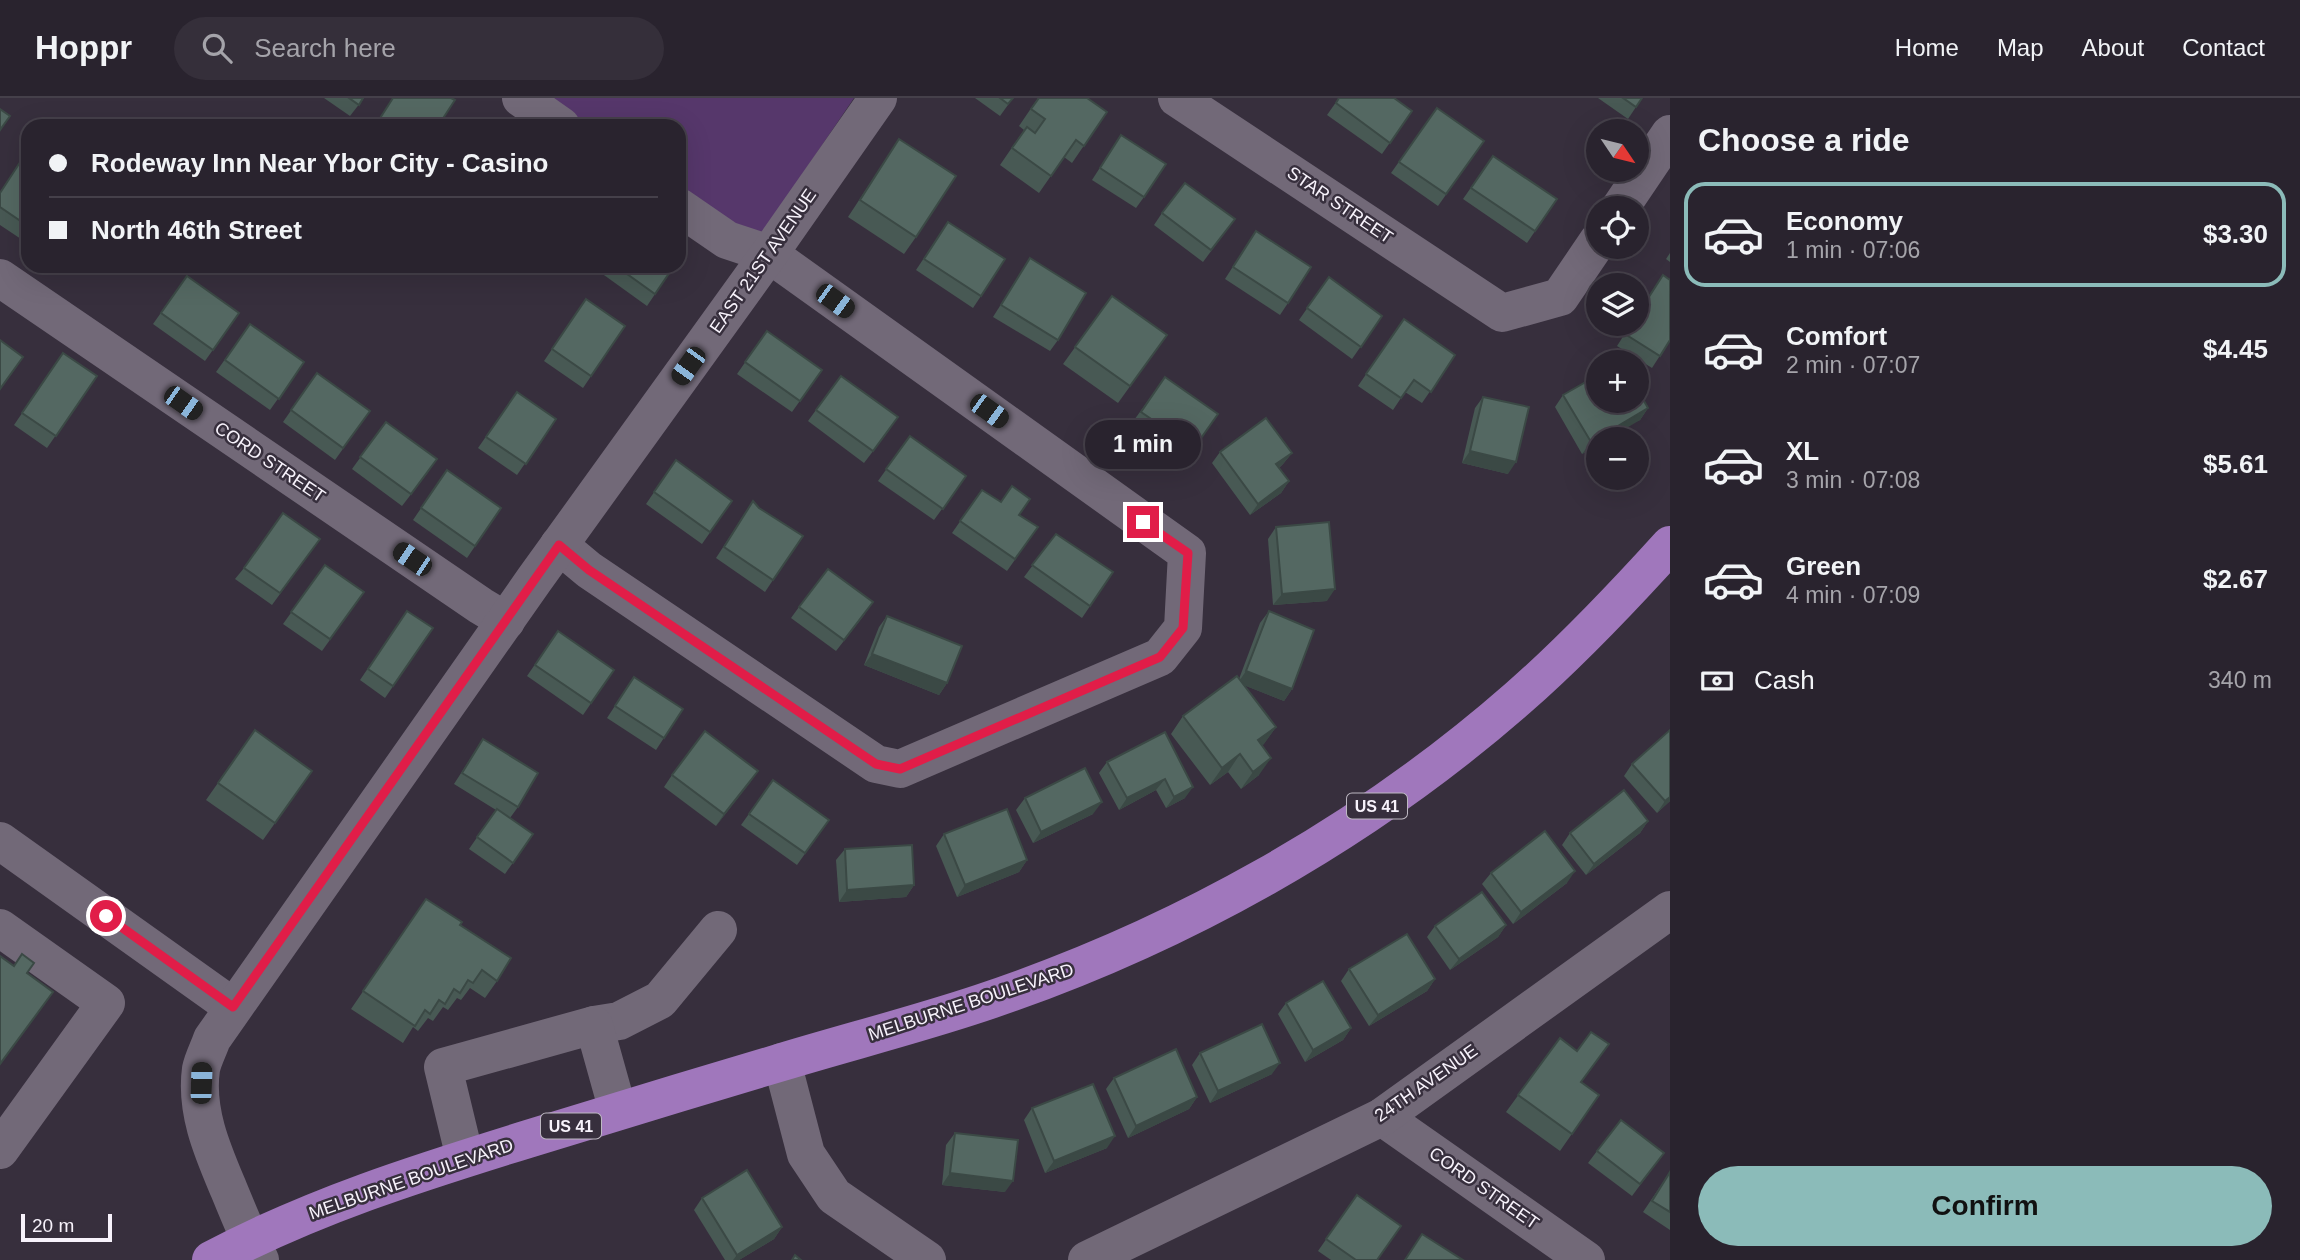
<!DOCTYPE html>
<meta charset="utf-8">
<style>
body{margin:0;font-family:Helvetica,sans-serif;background:#352f3a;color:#f1f3f6;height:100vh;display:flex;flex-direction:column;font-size:26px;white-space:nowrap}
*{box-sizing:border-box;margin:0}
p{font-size:23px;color:#a5a4aa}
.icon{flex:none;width:38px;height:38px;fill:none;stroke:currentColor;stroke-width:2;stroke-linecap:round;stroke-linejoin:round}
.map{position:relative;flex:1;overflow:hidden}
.side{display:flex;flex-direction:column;background:#29232e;width:630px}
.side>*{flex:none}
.guide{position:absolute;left:21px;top:21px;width:665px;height:154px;border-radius:21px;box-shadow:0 7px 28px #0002,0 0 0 2px #45404a;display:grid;align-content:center;height:154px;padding:0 28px;background:#29232e}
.needle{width:46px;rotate:125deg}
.controls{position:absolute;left:1586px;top:21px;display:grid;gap:14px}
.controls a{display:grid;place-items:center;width:63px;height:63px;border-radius:50%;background:#29232e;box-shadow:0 7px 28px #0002,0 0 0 2px #45404a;font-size:35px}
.scale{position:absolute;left:21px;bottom:18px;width:91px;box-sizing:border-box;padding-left:7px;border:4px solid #f7f2fb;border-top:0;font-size:19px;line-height:24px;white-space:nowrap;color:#f7f2fb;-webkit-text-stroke:5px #372f3d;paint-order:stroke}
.end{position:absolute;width:32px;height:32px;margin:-16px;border:9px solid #e11d48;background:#fff;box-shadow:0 0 0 4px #fff}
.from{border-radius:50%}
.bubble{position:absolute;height:49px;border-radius:24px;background:#29232e;box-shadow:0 7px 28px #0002,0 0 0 2px #45404a;font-size:23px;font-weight:800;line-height:49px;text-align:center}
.car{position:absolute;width:21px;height:42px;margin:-21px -10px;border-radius:9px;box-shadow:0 0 5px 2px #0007;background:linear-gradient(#222 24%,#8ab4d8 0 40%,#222 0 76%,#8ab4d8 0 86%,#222 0)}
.guide b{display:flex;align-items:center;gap:24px;height:66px;font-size:26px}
.guide b+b{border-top:2px solid #45404a}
.guide i{width:18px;height:18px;background:#f1f3f6}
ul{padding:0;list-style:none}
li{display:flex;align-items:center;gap:21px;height:105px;margin:0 14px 10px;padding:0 14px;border:4px solid transparent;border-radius:21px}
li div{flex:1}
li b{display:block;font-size:26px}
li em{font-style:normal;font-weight:800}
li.active{border-color:#8bbbb9}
li>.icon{width:63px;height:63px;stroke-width:1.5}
h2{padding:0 28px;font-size:32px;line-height:84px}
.pay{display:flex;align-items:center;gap:18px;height:77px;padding:0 28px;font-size:26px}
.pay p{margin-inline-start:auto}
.button{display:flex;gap:14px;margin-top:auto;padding:14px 28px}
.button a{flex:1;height:80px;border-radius:42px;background:#8bbbb9;color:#111;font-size:28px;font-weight:800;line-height:80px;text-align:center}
header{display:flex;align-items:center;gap:42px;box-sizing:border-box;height:98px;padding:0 35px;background:#29232e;border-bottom:2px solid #45404a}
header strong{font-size:33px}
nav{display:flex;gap:38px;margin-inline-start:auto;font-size:24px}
.search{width:490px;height:63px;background:#352f3a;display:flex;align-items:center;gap:18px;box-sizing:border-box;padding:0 24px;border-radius:38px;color:#a5a4aa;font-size:26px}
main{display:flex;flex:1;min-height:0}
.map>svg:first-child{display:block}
.green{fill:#56376b}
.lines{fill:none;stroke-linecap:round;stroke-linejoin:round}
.minor{stroke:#726978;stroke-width:38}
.major{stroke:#a077bc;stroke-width:38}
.wall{fill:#485954}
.shaded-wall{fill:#3b4945}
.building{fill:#546862;stroke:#3b4945;stroke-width:2}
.route{stroke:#e11d48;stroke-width:9}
.labels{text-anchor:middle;stroke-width:5;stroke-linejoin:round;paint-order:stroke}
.shield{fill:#372f3d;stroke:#bdb8c2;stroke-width:2}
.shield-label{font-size:16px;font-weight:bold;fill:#f7f2fb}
.street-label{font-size:18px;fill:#f7f2fb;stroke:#372f3d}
</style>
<header>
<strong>Hoppr</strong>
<div class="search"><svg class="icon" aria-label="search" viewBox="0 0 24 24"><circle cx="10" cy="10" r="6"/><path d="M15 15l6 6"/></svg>Search here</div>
<nav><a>Home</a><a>Map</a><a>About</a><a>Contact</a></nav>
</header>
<main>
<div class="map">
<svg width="1670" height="1162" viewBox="0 0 1670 1162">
<rect width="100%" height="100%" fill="#372f3d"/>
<!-- green -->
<polygon class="green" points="549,0 854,0 761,137 733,127 679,90 679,28 589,28"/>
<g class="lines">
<!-- minor -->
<g class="minor">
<polyline points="521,0 561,28"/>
<polyline points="1177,0 1502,215 1560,199 1598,143"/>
<polyline points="1620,110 1670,36"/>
<polyline points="0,180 481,508 506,523"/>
<polyline points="559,447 589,472 876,666 900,671 1160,559 1183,530 1187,455 769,156 727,142 679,109"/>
<polyline points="0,743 233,909"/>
<polyline points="0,830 106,905 0,1052"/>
<polyline points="594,927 619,923 660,902 718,832"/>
<polyline points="782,964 806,1056 834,1098 927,1162"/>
<polyline points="1382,1019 1586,1162"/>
<polyline points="465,1060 443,969 594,927 618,1013"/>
<path d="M260,1162C248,1139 239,1116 229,1092C213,1054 195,1014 201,971C203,961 209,950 212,941L534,482L769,156L878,0"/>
<polyline points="1087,1162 1382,1019 1670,812"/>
</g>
<!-- major -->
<path class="major" d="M211,1162C313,1108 418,1075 528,1041C613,1015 697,989 782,964C848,944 915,927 981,905C1176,840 1363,736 1518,600C1572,553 1622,500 1670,447"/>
</g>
<!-- wall -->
<g class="wall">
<polygon points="324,0 364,0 350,18"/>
<polygon points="975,0 1013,0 1000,18"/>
<polygon points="1038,0 1107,14 1072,65 1064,59 1039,95 1000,67 1024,32 1019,28"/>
<polygon points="1339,0 1412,13 1382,56 1327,17"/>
<polygon points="1598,0 1642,0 1628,21"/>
<polygon points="1437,10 1484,43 1438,108 1391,75"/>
<polygon points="1121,37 1144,99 1136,110 1092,82"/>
<polygon points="899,41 916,139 904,156 848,119"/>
<polygon points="28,52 28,143 27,145 0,127 0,94"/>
<polygon points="1493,58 1557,101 1527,145 1463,101"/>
<polygon points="1162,115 1235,121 1203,164 1154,127"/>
<polygon points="940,136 981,198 973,210 916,172"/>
<polygon points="1248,145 1288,205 1280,217 1225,181"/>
<polygon points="1670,155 1670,164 1666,161"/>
<polygon points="1030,160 1058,242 1050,253 993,219"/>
<polygon points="599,168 674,168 647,208 597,172"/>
<polygon points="187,178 239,215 205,263 153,226"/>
<polygon points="1329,179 1382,218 1352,261 1299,222"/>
<polygon points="1112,198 1167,237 1118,305 1063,266"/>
<polygon points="586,201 625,228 583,290 544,263"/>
<polygon points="1404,221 1455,257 1422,305 1405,294 1393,312 1358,288"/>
<polygon points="250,226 304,264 270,312 216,274"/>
<polygon points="1631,226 1670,242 1652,270 1617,248"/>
<polygon points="767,233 822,272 792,314 737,276"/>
<polygon points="63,255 97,278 47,350 14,327"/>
<polygon points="317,275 370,313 335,362 283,324"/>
<polygon points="1165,279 1218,316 1186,362 1132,325"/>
<polygon points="517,294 556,321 517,377 478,350"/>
<polygon points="1563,297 1648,310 1640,322 1598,341 1598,347 1582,356 1555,309"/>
<polygon points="1483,299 1508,376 1462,365 1475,310"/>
<polygon points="816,312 890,331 864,365 808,323"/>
<polygon points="386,324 429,373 402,408 352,371"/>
<polygon points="910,338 966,378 934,422 878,383"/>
<polygon points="1220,354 1292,355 1283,366 1279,370 1289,383 1281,395 1250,417 1212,365"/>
<polygon points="676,362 732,403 702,446 646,406"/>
<polygon points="447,372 501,410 467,460 413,422"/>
<polygon points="982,392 1038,429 1007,473 952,435"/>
<polygon points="753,403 773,482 765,494 716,460"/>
<polygon points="1276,429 1327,503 1273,507 1268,441"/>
<polygon points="1056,436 1113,474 1082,520 1024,479"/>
<polygon points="320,441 272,507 235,481 244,470"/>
<polygon points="325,467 364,494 322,553 283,526"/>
<polygon points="799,509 865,516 836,553 791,520"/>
<polygon points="407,513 433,530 385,600 360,582"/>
<polygon points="1269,513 1292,591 1284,603 1244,587 1276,629 1262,648 1259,677 1241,691 1228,674 1210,687 1171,636 1183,618 1239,581 1260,525"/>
<polygon points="887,518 947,585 939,597 864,567 879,529"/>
<polygon points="558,533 614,572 583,617 527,578"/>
<polygon points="634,579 683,611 656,652 607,620"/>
<polygon points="255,632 312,673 263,742 206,702"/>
<polygon points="1670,632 1670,703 1657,715 1624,678 1632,666"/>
<polygon points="1165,634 1185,700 1166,710 1156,692 1119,712 1099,675 1107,664"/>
<polygon points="483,641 518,709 510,720 533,736 505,776 469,751 496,712 454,686"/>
<polygon points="758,673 716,728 664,689 672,677"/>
<polygon points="773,682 829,722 797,767 741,727"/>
<polygon points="1025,700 1093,716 1033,745 1016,712"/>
<polygon points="1648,723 1640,735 1586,777 1562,747 1570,735"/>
<polygon points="944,736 1027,762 1019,774 957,799 936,748"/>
<polygon points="845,751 914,787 906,799 839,804 836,762"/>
<polygon points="1491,775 1567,785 1513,826 1482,786"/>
<polygon points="426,801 460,827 497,883 485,900 470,890 461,902 457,900 448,912 443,909 433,923 428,920 418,933 413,929 403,945 351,911"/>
<polygon points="1506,827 1498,839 1450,872 1427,839 1435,828"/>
<polygon points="1349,871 1435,881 1427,893 1369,928 1341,883"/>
<polygon points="1286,905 1351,930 1343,942 1305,964 1278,916"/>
<polygon points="1560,940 1581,985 1599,997 1560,1053 1506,1014"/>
<polygon points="1200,955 1272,976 1210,1005 1192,967"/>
<polygon points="1114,980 1197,999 1189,1011 1128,1040 1106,991"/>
<polygon points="1032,1010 1107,1050 1045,1075 1024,1022"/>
<polygon points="955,1035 1005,1094 942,1087 946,1047"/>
<polygon points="1597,1053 1664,1055 1632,1098 1588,1065"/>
<polygon points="1670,1074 1670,1132 1643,1114"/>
<polygon points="1357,1097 1377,1162 1331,1162 1318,1153"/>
<polygon points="702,1100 782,1129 774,1141 739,1162 725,1162 694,1112"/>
</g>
<!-- shaded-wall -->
<g class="shaded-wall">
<polygon points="1648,310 1640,322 1608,341 1598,341 1598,347 1582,356 1591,344"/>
<polygon points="1470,353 1516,364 1508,376 1462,365"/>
<polygon points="1292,355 1283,366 1268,378 1276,366"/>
<polygon points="1289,383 1281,395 1250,417 1258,406"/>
<polygon points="1335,491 1327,503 1273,507 1282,496"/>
<polygon points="872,556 947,585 939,597 864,567"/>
<polygon points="1246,573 1292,591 1284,603 1238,585"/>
<polygon points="1276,629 1264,646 1246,660 1258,642"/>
<polygon points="1240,656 1228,674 1210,687 1222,670"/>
<polygon points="1271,660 1259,677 1241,691 1253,674"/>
<polygon points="758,673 750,685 716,728 724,716"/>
<polygon points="1165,681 1156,692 1119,712 1127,700"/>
<polygon points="1193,689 1185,700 1166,710 1174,699"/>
<polygon points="1670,699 1670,703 1657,715 1665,703"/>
<polygon points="1102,704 1093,716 1033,745 1041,734"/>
<polygon points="1648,723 1640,735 1586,777 1594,766"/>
<polygon points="1027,762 1019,774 957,799 965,787"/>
<polygon points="1575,773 1567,785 1513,826 1521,814"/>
<polygon points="914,787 906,799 839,804 847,792"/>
<polygon points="1506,827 1498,839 1450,872 1459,861"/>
<polygon points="1435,881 1427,893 1369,928 1378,917"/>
<polygon points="1351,930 1343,942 1305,964 1313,952"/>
<polygon points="1280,965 1272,976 1210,1005 1218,993"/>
<polygon points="1197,999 1189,1011 1128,1040 1136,1028"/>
<polygon points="1115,1038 1107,1050 1045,1075 1054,1063"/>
<polygon points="950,1075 1013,1083 1005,1094 942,1087"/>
<polygon points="782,1129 774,1141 739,1162 733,1162 737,1157"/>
</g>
<!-- building -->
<g class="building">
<polygon points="349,0 363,0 359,7"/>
<polygon points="393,0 451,0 455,2 438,28 375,28"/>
<polygon points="1000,0 1013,0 1008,6"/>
<polygon points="1039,0 1087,0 1107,14 1084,48 1076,42 1051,78 1012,50 1027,29 1035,35 1045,21 1031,11"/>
<polygon points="1339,0 1394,0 1412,13 1390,45 1336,5"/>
<polygon points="1623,0 1642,0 1636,9"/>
<polygon points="1437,10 1484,43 1446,96 1399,64"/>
<polygon points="0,11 10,18 0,32"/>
<polygon points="1121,37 1166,66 1144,99 1100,70"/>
<polygon points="899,41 956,78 916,139 860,102"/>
<polygon points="28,52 28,128 0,109 0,95"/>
<polygon points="1493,58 1557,101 1535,133 1471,90"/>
<polygon points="1185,85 1235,121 1211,152 1162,115"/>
<polygon points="948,124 1005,161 981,198 924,161"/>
<polygon points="1256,133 1311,169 1288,205 1233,169"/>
<polygon points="1030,160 1086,195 1058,242 1001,207"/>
<polygon points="616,168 674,168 655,196"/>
<polygon points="1663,177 1670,182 1670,242 1660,258 1625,236 1632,226 1636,226 1636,219"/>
<polygon points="187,178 239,215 213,252 161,215"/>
<polygon points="1329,179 1382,218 1361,249 1307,210"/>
<polygon points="1112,198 1167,237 1130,288 1075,249"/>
<polygon points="586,201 625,228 591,278 552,251"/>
<polygon points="1404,221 1455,257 1431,294 1414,282 1401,300 1366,276"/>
<polygon points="250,226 304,264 279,301 225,262"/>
<polygon points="767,233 822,272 800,303 745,264"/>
<polygon points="0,242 23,259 0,291"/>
<polygon points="63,255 97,278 56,338 22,315"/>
<polygon points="317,275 370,313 343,350 291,312"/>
<polygon points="1598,277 1598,303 1636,303 1636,289 1648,310 1591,344 1563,297"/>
<polygon points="841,278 898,319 873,353 816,312"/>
<polygon points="1165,279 1218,316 1194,350 1141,314"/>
<polygon points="517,294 556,321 526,366 486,339"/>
<polygon points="1483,299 1529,309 1516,364 1470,353"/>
<polygon points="1266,320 1292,355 1276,366 1289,383 1258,406 1220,354"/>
<polygon points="386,324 437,361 411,396 360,359"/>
<polygon points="910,338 966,378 943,411 886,371"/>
<polygon points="676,362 732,403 710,434 654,394"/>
<polygon points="447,372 501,410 475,448 421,410"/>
<polygon points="1012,388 1030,401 1019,417 1038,429 1015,461 960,423 982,392 1001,404"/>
<polygon points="753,403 759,410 803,438 773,482 724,449"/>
<polygon points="283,415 320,441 280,495 244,470"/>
<polygon points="1329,424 1335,491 1282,496 1276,429"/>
<polygon points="1056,436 1113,474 1090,508 1032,467"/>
<polygon points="325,467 364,494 330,541 291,514"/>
<polygon points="828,471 873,504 844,542 799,509"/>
<polygon points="407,513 433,530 393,588 368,571"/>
<polygon points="1269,513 1314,532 1292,591 1246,573"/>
<polygon points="887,518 962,548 947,585 872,556"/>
<polygon points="558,533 614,572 591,605 535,567"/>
<polygon points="1237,578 1276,629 1258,642 1271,660 1253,674 1240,656 1222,670 1183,618"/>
<polygon points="634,579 683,611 664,640 615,608"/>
<polygon points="255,632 312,673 275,725 218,685"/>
<polygon points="1670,632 1670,699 1665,703 1632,666"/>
<polygon points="705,633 758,673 724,716 672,677"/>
<polygon points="1165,634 1193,689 1174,699 1165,681 1127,700 1107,664"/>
<polygon points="483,641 538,675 518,709 462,675"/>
<polygon points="1085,670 1102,704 1041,734 1025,700"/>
<polygon points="773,682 829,722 805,755 749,716"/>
<polygon points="1624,692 1648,723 1594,766 1570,735"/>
<polygon points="497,711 533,736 513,765 477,739"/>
<polygon points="1007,711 1027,762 965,787 944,736"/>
<polygon points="1545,733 1575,773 1521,814 1491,775"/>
<polygon points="912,747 914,787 847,792 845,751"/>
<polygon points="1482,794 1506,827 1459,861 1435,828"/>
<polygon points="426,801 462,824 460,827 511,860 497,883 482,872 473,885 468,882 460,895 454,891 445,906 439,902 430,916 425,912 415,928 363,893"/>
<polygon points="1407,836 1435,881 1378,917 1349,871"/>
<polygon points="22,856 34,865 27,875 53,894 0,966 0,858 14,868"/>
<polygon points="1323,883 1351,930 1313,952 1286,905"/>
<polygon points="1262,926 1280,965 1218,993 1200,955"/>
<polygon points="1591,934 1609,946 1581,984 1599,997 1572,1036 1518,997 1560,940 1577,953"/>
<polygon points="1176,951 1197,999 1136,1028 1114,980"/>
<polygon points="1093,986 1115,1038 1054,1063 1032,1010"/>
<polygon points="1621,1022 1664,1055 1640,1086 1597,1053"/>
<polygon points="955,1035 1018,1042 1013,1083 950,1075"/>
<polygon points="747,1072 782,1129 737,1157 702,1100"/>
<polygon points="1670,1074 1670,1114 1652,1103"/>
<polygon points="1357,1097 1401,1128 1377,1162 1356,1162 1326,1141"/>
<polygon points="1422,1136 1463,1162 1405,1162"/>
<polygon points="795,1157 801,1162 792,1162"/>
</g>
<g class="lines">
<!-- route -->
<polyline class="route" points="106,818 233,909 559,447 589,472 876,666 900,671 1160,559 1183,530 1188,455 1143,424"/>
</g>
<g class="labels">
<!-- shield labels -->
<g class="shield">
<rect x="1347" y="695.5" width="60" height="25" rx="5"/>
<rect x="541" y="1015.5" width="60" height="25" rx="5"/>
</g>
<g class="shield-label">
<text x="1377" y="714">US 41</text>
<text x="571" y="1034">US 41</text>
</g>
<!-- street labels -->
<g class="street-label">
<text transform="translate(1340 107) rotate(34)" y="6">STAR STREET</text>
<text transform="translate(763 163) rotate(-55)" y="6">EAST 21ST AVENUE</text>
<text transform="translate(270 364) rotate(34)" y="6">CORD STREET</text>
<text transform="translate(971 904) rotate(-18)" y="6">MELBURNE BOULEVARD</text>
<text transform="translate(1426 985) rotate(-35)" y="6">24TH AVENUE</text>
<text transform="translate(411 1081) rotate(-19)" y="6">MELBURNE BOULEVARD</text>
<text transform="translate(1484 1090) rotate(35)" y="6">CORD STREET</text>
</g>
</g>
</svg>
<div class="controls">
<a><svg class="needle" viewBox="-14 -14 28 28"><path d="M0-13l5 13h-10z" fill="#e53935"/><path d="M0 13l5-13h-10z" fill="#a5a4aa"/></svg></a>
<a><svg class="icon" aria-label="locate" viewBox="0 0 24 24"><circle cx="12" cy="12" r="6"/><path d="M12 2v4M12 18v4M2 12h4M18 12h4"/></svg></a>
<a><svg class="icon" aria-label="layers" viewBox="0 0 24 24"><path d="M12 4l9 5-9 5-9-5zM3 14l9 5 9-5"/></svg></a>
<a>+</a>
<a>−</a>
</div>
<div class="scale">20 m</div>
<i class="end from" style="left:106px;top:818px"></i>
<i class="end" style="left:1143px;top:424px"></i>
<div class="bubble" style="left:1085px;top:322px;width:116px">1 min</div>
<i class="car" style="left:835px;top:203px;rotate:126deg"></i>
<i class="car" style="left:688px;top:268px;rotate:216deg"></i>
<i class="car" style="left:183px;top:305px;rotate:125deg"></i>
<i class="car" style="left:989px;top:313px;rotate:126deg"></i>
<i class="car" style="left:412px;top:461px;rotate:304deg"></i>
<i class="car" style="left:201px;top:985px;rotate:2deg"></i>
<div class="guide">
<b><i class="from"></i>Rodeway Inn Near Ybor City - Casino</b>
<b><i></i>North 46th Street</b>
</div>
</div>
<section class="side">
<h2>Choose a ride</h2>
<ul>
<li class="active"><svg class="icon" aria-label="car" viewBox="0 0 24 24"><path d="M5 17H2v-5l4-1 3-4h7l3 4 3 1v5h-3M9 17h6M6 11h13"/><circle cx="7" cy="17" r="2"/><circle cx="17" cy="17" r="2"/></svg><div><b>Economy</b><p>1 min · 07:06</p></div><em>$3.30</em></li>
<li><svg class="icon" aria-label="car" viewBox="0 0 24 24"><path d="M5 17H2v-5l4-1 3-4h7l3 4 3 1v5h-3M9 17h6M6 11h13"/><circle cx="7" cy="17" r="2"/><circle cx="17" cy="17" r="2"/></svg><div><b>Comfort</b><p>2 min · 07:07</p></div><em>$4.45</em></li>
<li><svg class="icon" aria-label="car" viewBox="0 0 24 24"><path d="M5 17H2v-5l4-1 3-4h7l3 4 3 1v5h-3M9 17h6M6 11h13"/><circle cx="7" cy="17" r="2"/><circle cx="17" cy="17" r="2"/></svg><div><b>XL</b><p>3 min · 07:08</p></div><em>$5.61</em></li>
<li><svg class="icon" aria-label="car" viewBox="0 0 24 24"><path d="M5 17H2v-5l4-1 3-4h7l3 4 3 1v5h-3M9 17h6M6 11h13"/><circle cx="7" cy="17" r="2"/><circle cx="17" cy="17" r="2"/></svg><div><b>Green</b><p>4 min · 07:09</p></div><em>$2.67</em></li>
</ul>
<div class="pay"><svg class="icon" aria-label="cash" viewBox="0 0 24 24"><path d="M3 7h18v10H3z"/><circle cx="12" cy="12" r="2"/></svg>Cash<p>340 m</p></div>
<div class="button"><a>Confirm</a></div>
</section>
</main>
